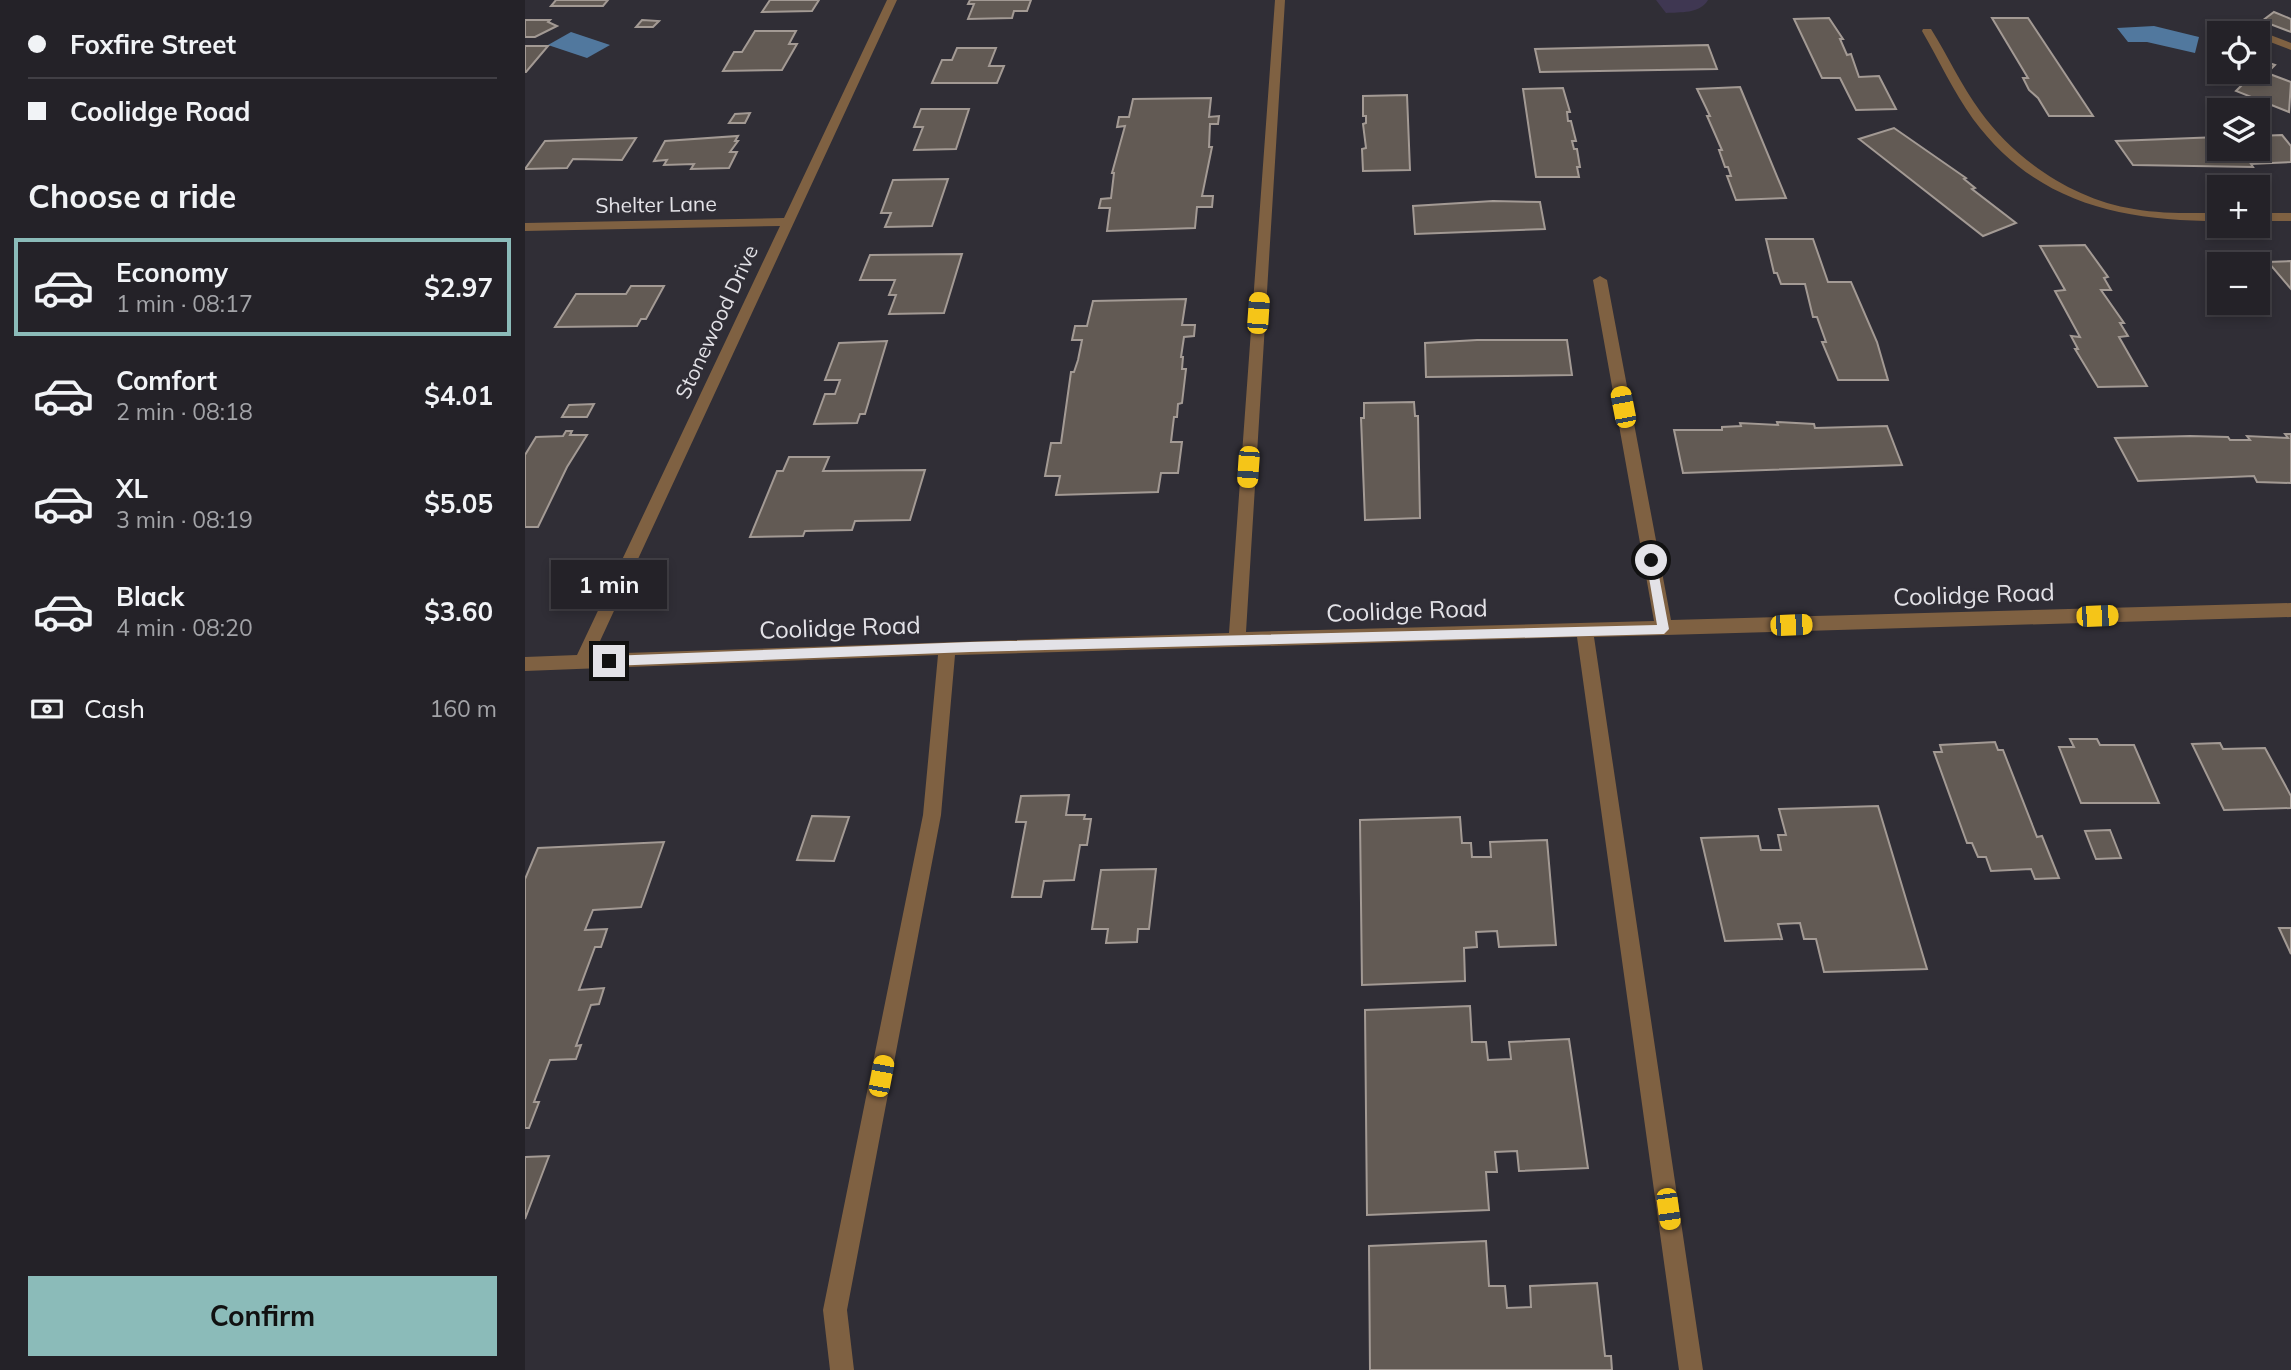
<!DOCTYPE html>
<meta charset="utf-8">
<style>
body{margin:0;font-family:Mulish,sans-serif;background:#2c2a30;color:#f1f3f6;height:100vh;display:flex;flex-direction:column;font-size:26px;white-space:nowrap}
*{box-sizing:border-box;margin:0}
p{font-size:23px;color:#a3a4a8}
.icon{flex:none;width:38px;height:38px;fill:none;stroke:currentColor;stroke-width:2;stroke-linecap:round;stroke-linejoin:round}
.map{position:relative;flex:1;overflow:hidden}
.panel{display:flex;flex-direction:column;background:#242228;width:525px}
.panel>*{flex:none}
.hud{display:grid;align-content:center;height:154px;padding:0 28px;background:#242228}
.tools{position:absolute;left:1682px;top:21px;display:grid;gap:14px}
.tools a{display:grid;place-items:center;width:63px;height:63px;border-radius:0px;background:#242228;box-shadow:0 4px 10px #0003,0 0 0 2px #413f45;font-size:35px}
.end{position:absolute;width:32px;height:32px;margin:-16px;border:9px solid #e3e2e7;background:#111;box-shadow:0 0 0 4px #111}
.from{border-radius:50%}
.bubble{position:absolute;height:49px;border-radius:0px;background:#242228;box-shadow:0 4px 10px #0003,0 0 0 2px #413f45;font-size:23px;font-weight:700;line-height:49px;text-align:center}
.car{position:absolute;width:21px;height:42px;margin:-21px -10px;border-radius:9px;box-shadow:0 0 5px 2px #0007;background:linear-gradient(#f5c518 24%,#345 0 40%,#f5c518 0 76%,#345 0 86%,#f5c518 0)}
.hud b{display:flex;align-items:center;gap:24px;height:66px;font-size:26px}
.hud b+b{border-top:2px solid #413f45}
.hud i{width:18px;height:18px;background:#f1f3f6}
ul{padding:0;list-style:none}
li{display:flex;align-items:center;gap:21px;height:98px;margin:0 14px 10px;padding:0 14px;border:4px solid transparent;border-radius:0px}
li div{flex:1}
li b{display:block;font-size:26px}
li em{font-style:normal;font-weight:700}
li.on{border-color:#8bbbb9}
li>.icon{width:63px;height:63px;stroke-width:1.5}
h2{padding:0 28px;font-size:32px;line-height:84px}
.pay{display:flex;align-items:center;gap:18px;height:77px;padding:0 28px;font-size:26px}
.pay p{margin-inline-start:auto}
.primary-button{display:flex;gap:14px;margin-top:auto;padding:14px 28px}
.primary-button a{flex:1;height:80px;border-radius:0px;background:#8bbbb9;color:#111;font-size:28px;font-weight:700;line-height:80px;text-align:center}
main{display:flex;flex:1;min-height:0}
.map>svg:first-child{display:block}
.green{fill:#3f3752}
.water{fill:#51789e}
.building{fill:#625a54;stroke:#a39a94;stroke-width:2}
.lines{fill:none;stroke-linecap:round;stroke-linejoin:round}
.minor{fill:#7f6142;fill-rule:evenodd}
.route{fill:#e3e2e7}
.labels{text-anchor:middle;stroke-width:5;stroke-linejoin:round;paint-order:stroke}
.far-street-label{font-size:21px;fill:#e3e2e7;stroke:#302e36}
.street-label{font-size:24px;fill:#e3e2e7;stroke:#302e36}
</style>
<main>
<section class="panel">
<div class="hud">
<b><i class="from"></i>Foxfire Street</b>
<b><i></i>Coolidge Road</b>
</div>
<h2>Choose a ride</h2>
<ul>
<li class="on"><svg class="icon" aria-label="car" viewBox="0 0 24 24"><path d="M5 17H2v-5l4-1 3-4h7l3 4 3 1v5h-3M9 17h6M6 11h13"/><circle cx="7" cy="17" r="2"/><circle cx="17" cy="17" r="2"/></svg><div><b>Economy</b><p>1 min · 08:17</p></div><em>$2.97</em></li>
<li><svg class="icon" aria-label="car" viewBox="0 0 24 24"><path d="M5 17H2v-5l4-1 3-4h7l3 4 3 1v5h-3M9 17h6M6 11h13"/><circle cx="7" cy="17" r="2"/><circle cx="17" cy="17" r="2"/></svg><div><b>Comfort</b><p>2 min · 08:18</p></div><em>$4.01</em></li>
<li><svg class="icon" aria-label="car" viewBox="0 0 24 24"><path d="M5 17H2v-5l4-1 3-4h7l3 4 3 1v5h-3M9 17h6M6 11h13"/><circle cx="7" cy="17" r="2"/><circle cx="17" cy="17" r="2"/></svg><div><b>XL</b><p>3 min · 08:19</p></div><em>$5.05</em></li>
<li><svg class="icon" aria-label="car" viewBox="0 0 24 24"><path d="M5 17H2v-5l4-1 3-4h7l3 4 3 1v5h-3M9 17h6M6 11h13"/><circle cx="7" cy="17" r="2"/><circle cx="17" cy="17" r="2"/></svg><div><b>Black</b><p>4 min · 08:20</p></div><em>$3.60</em></li>
</ul>
<div class="pay"><svg class="icon" aria-label="cash" viewBox="0 0 24 24"><path d="M3 7h18v10H3z"/><circle cx="12" cy="12" r="2"/></svg>Cash<p>160 m</p></div>
<div class="primary-button"><a>Confirm</a></div>
</section>
<div class="map">
<svg width="1766" height="1370" viewBox="0 0 1766 1370">
<rect width="100%" height="100%" fill="#302e36"/>
<!-- green -->
<path class="green" d="M1131,0H1183C1175,14 1155,12 1141,13Z"/>
<!-- water -->
<g class="water">
<polygon points="1629,26 1674,37 1670,53 1622,42 1603,42 1592,28"/>
<polygon points="46,32 85,45 62,58 23,45"/>
</g>
<!-- building -->
<g class="building">
<polygon points="31,0 83,0 78,6 26,6"/>
<polygon points="245,0 294,0 287,11 237,12"/>
<polygon points="445,0 506,0 502,11 489,11 487,18 443,19 449,4 443,4"/>
<polygon points="1749,12 1766,19 1766,32 1737,21"/>
<polygon points="1304,18 1318,39 1315,39 1322,55 1326,54 1334,77 1354,76 1371,109 1331,110 1315,78 1297,78 1269,19"/>
<polygon points="1467,18 1503,18 1568,116 1524,116 1513,98 1504,90 1498,78 1503,78"/>
<polygon points="0,20 25,20 23,22 32,26 10,37 0,37"/>
<polygon points="117,20 134,21 128,27 111,27"/>
<polygon points="230,31 271,31 264,44 272,44 257,70 198,71 209,52 217,52"/>
<polygon points="1183,45 1192,69 1015,72 1010,49"/>
<polygon points="0,46 23,46 1,72 0,72"/>
<polygon points="432,48 471,48 464,66 479,66 472,83 407,83 417,60 427,60"/>
<polygon points="1732,59 1750,65 1742,73 1766,82 1764,112 1711,91 1723,79 1727,81 1730,78 1714,72 1732,72"/>
<polygon points="1215,87 1261,198 1211,200 1202,176 1206,176 1203,167 1200,167 1194,150 1197,150 1182,116 1185,116 1172,89"/>
<polygon points="1038,88 1045,112 1042,112 1043,121 1046,121 1051,141 1047,141 1049,149 1052,149 1055,167 1052,167 1054,177 1011,177 998,89"/>
<polygon points="882,95 885,170 838,171 837,149 841,148 838,124 841,123 841,116 838,116 838,96"/>
<polygon points="686,98 684,117 694,116 693,124 685,124 684,147 687,147 677,196 688,196 687,207 672,207 670,228 582,231 585,208 574,208 576,199 586,198 589,173 587,173 600,126 592,127 594,117 604,117 608,99"/>
<polygon points="396,109 444,109 431,149 389,150 398,127 389,127"/>
<polygon points="225,113 220,123 204,123 210,114"/>
<polygon points="1369,128 1441,178 1439,179 1450,188 1447,189 1491,223 1458,236 1334,139"/>
<polygon points="1757,135 1766,146 1766,162 1726,164 1728,167 1608,165 1591,141 1694,137 1694,149 1732,149 1732,136"/>
<polygon points="213,136 210,141 213,141 205,152 212,152 204,168 166,169 169,164 139,165 142,160 129,161 140,141"/>
<polygon points="111,138 97,160 48,159 42,168 0,169 20,141"/>
<polygon points="423,179 407,226 360,227 366,213 356,213 368,180"/>
<polygon points="968,201 1015,202 1020,229 890,234 888,206"/>
<polygon points="1241,239 1288,239 1303,282 1326,282 1352,342 1363,380 1313,380 1297,342 1301,342 1292,317 1288,317 1280,284 1256,284 1252,273 1249,273"/>
<polygon points="1560,245 1583,277 1579,278 1586,290 1576,290 1599,323 1595,323 1603,336 1594,337 1622,386 1573,387 1550,349 1553,349 1546,336 1555,337 1530,291 1540,290 1515,246"/>
<polygon points="437,254 419,313 364,314 371,295 364,295 370,280 335,280 345,255"/>
<polygon points="1766,261 1766,289 1743,262"/>
<polygon points="106,286 139,286 121,319 116,319 112,326 30,327 51,294 101,294"/>
<polygon points="661,299 657,325 670,325 669,336 659,337 656,357 658,357 657,369 661,369 657,403 653,404 652,417 649,417 646,442 657,442 653,473 636,473 633,492 531,495 535,476 520,476 526,443 536,443 546,372 549,372 553,360 557,340 547,340 550,326 562,326 568,301"/>
<polygon points="952,340 1042,340 1047,375 901,377 900,343"/>
<polygon points="362,341 340,414 335,414 332,423 289,424 300,394 310,394 315,380 300,380 314,343"/>
<polygon points="889,402 890,416 893,416 895,518 840,520 836,418 839,418 839,403"/>
<polygon points="69,404 62,417 37,417 44,405"/>
<polygon points="1252,422 1289,424 1290,428 1362,426 1377,465 1158,473 1149,430 1197,430 1197,427 1216,426 1215,423 1253,425"/>
<polygon points="41,431 47,431 45,435 62,435 42,467 13,527 0,527 0,455 11,437 38,436"/>
<polygon points="1760,434 1766,434 1766,483 1732,482 1729,476 1613,481 1590,438 1665,436 1703,437 1705,440 1725,440 1722,436 1763,438"/>
<polygon points="264,457 304,457 298,471 400,470 385,520 330,521 327,530 280,531 278,536 225,537 252,471 258,471"/>
<polygon points="1545,739 1572,739 1575,745 1609,745 1634,803 1556,803 1534,747 1549,747"/>
<polygon points="1470,742 1473,750 1478,750 1512,837 1517,836 1534,878 1510,879 1506,869 1466,871 1461,857 1453,857 1447,843 1442,843 1409,752 1417,752 1415,745"/>
<polygon points="1695,743 1698,749 1740,748 1766,796 1766,808 1699,810 1667,744"/>
<polygon points="544,795 541,815 560,815 559,819 566,819 562,845 555,845 549,880 519,881 516,897 487,897 501,822 491,822 496,796"/>
<polygon points="1353,806 1402,969 1299,972 1291,939 1279,939 1275,923 1253,924 1257,939 1200,941 1176,838 1233,836 1236,850 1256,850 1253,835 1261,835 1254,809"/>
<polygon points="287,816 324,817 309,861 272,860"/>
<polygon points="935,817 937,843 946,843 947,857 966,857 965,842 1022,840 1031,945 974,947 972,931 951,932 952,947 939,948 940,981 837,985 835,820"/>
<polygon points="1585,830 1596,858 1571,859 1560,831"/>
<polygon points="139,842 116,907 68,910 60,930 82,929 76,947 70,947 54,990 79,988 74,1004 66,1005 51,1046 56,1045 51,1059 25,1060 9,1102 14,1102 4,1128 0,1128 0,879 13,848"/>
<polygon points="631,869 624,929 613,929 612,942 581,943 583,929 567,929 576,870"/>
<polygon points="1754,928 1766,928 1766,954"/>
<polygon points="945,1006 947,1042 961,1042 963,1060 986,1059 984,1042 1044,1039 1063,1168 994,1171 992,1151 970,1152 972,1172 961,1172 964,1210 842,1215 840,1010"/>
<polygon points="24,1156 0,1219 0,1157"/>
<polygon points="961,1241 964,1286 980,1286 982,1308 1006,1307 1005,1286 1072,1283 1080,1356 1086,1356 1087,1370 845,1370 844,1246"/>
</g>
<g class="lines">
<!-- minor -->
<g class="minor">
<polygon points="362,0 372,0 69,654 704,633 750,0 760,0 721,632 1129,621 1068,280 1075,276 1082,280 1146,620 1766,603 1766,617 1069,637 1178,1370 1154,1370 1052,637 430,655 416,815 322,1310 329,1370 305,1370 298,1310 398,815 413,655 0,671 0,657 52,655 255,226 0,231 0,223 259,218"/>
<polygon points="1727,28 1766,43 1766,50 1732,37 1732,33 1723,33 1723,29"/>
<path d="M1398,29H1406C1423,56 1436,85 1455,111C1490,160 1549,200 1609,209C1637,214 1665,213 1694,213V221C1595,221 1510,203 1448,119C1428,91 1414,60 1397,31Z"/>
<rect x="1732" y="213" width="34" height="8"/>
</g>
</g>
<!-- route -->
<polygon class="route" points="1126,555 1131,560 1144,629 1139,634 445,652 84,666 78,661 84,656 445,642 1132,625 1121,560"/>
<g class="labels">
<!-- far-street labels -->
<g class="far-street-label">
<text transform="translate(131 205) rotate(-1)" y="7">Shelter Lane</text>
<text transform="translate(192 322) rotate(-65)" y="7">Stonewood Drive</text>
</g>
<!-- street labels -->
<g class="street-label">
<text transform="translate(1449 595) rotate(-2)" y="8">Coolidge Road</text>
<text transform="translate(882 611) rotate(-2)" y="8">Coolidge Road</text>
<text transform="translate(315 628) rotate(-2)" y="8">Coolidge Road</text>
</g>
</g>
</svg>
<div class="tools">
<a><svg class="icon" aria-label="locate" viewBox="0 0 24 24"><circle cx="12" cy="12" r="6"/><path d="M12 2v4M12 18v4M2 12h4M18 12h4"/></svg></a>
<a><svg class="icon" aria-label="layers" viewBox="0 0 24 24"><path d="M12 4l9 5-9 5-9-5zM3 14l9 5 9-5"/></svg></a>
<a>+</a>
<a>−</a>
</div>
<i class="end from" style="left:1126px;top:560px"></i>
<i class="end" style="left:84px;top:661px"></i>
<div class="bubble" style="left:26px;top:560px;width:116px">1 min</div>
<i class="car" style="left:733px;top:313px;rotate:4deg"></i>
<i class="car" style="left:1098px;top:407px;rotate:349deg"></i>
<i class="car" style="left:723px;top:467px;rotate:184deg"></i>
<i class="car" style="left:1572px;top:616px;rotate:88deg"></i>
<i class="car" style="left:1266px;top:625px;rotate:88deg"></i>
<i class="car" style="left:356px;top:1076px;rotate:11deg"></i>
<i class="car" style="left:1143px;top:1209px;rotate:172deg"></i>
</div>
</main>
